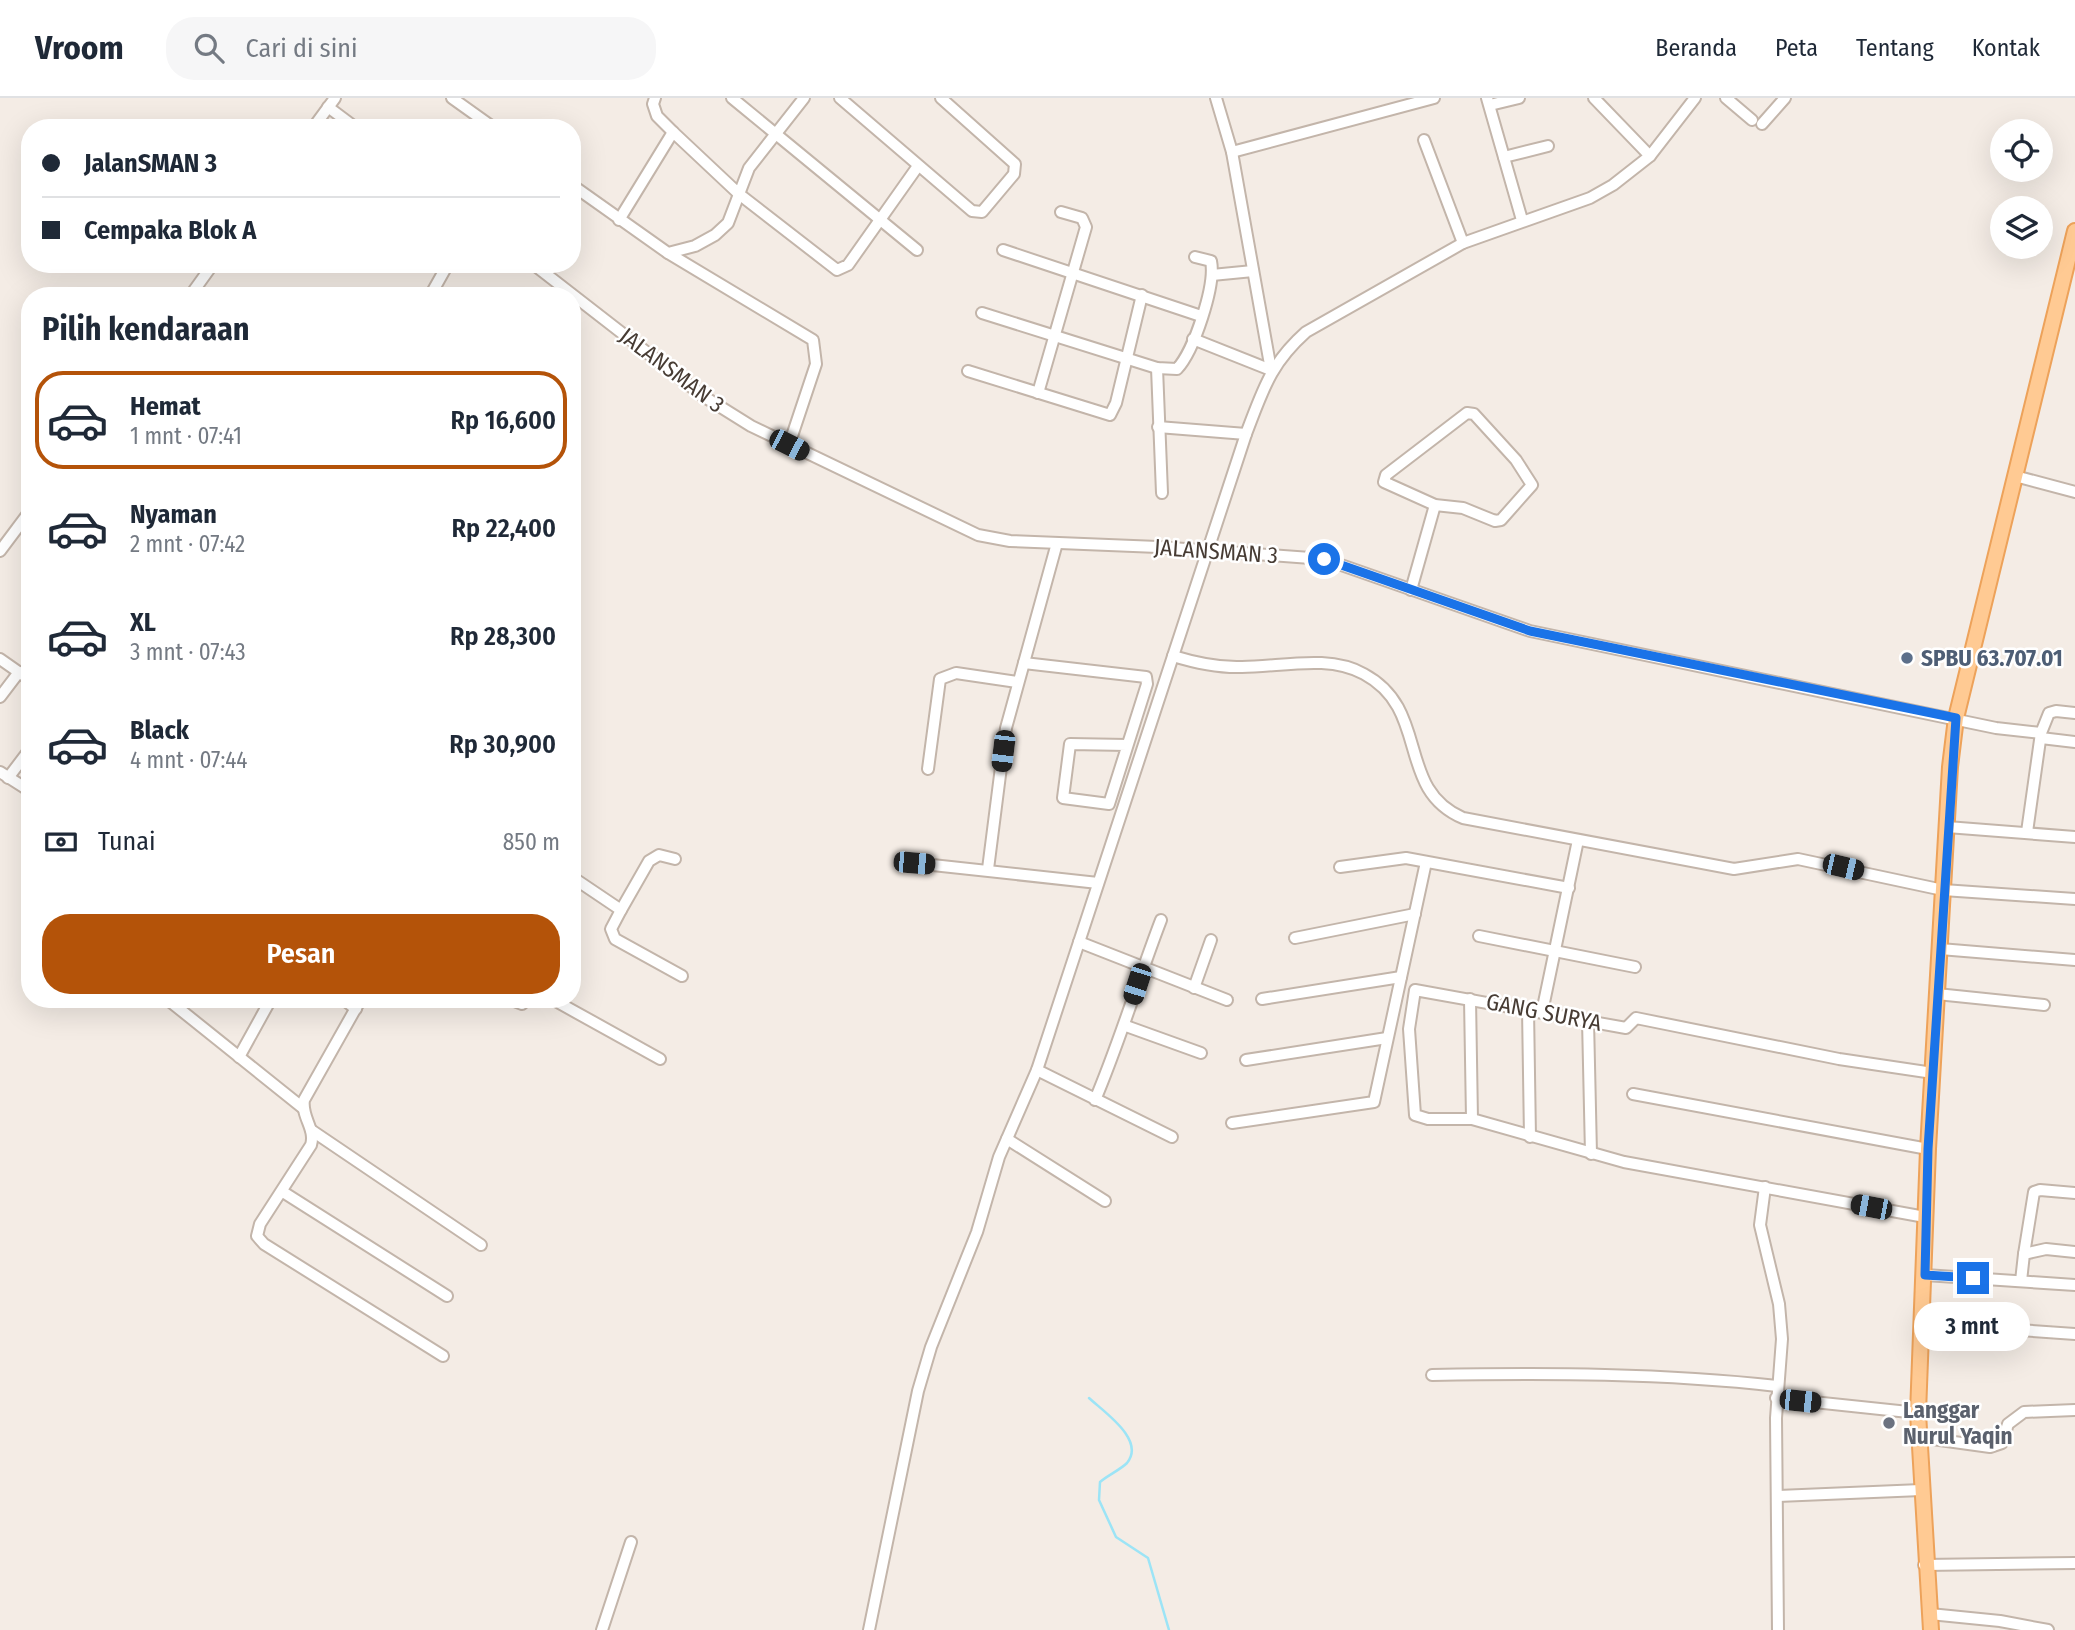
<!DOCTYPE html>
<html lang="id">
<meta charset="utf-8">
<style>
body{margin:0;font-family:"Fira Sans Condensed",sans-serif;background:#f6f6f7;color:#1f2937;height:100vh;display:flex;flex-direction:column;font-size:26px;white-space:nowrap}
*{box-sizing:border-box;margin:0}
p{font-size:23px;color:#747a83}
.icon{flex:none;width:38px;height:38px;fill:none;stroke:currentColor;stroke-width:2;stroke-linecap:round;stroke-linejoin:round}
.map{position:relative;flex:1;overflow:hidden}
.drawer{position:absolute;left:21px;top:189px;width:560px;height:721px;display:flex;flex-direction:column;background:#fff;border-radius:28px;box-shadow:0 7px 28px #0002}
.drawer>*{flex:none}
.top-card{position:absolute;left:21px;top:21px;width:560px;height:154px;border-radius:28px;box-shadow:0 7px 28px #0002;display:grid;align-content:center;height:154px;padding:0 21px;background:#fff}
.fabs{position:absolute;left:1990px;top:21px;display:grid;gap:14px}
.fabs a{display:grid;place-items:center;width:63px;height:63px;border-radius:50%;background:#fff;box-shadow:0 7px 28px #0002;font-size:35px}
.end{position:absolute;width:32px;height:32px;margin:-16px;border:9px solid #1a73e8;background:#fff;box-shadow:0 0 0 4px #fff}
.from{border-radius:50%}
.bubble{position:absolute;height:49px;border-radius:24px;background:#fff;box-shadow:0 7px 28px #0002;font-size:23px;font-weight:600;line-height:49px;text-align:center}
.car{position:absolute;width:21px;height:42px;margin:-21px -10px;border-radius:9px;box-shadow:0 0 5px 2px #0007;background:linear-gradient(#222 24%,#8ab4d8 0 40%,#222 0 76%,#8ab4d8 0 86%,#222 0)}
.top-card b{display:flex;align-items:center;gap:24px;height:66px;font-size:26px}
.top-card b+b{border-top:2px solid #e0e1e3}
.top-card i{width:18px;height:18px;background:#1f2937}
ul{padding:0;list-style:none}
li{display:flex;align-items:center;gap:21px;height:98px;margin:0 14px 10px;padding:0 7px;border:4px solid transparent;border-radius:28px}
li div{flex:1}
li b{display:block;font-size:26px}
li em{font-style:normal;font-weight:600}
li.current{border-color:#b45309}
li>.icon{width:63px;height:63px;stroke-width:1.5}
h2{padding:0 21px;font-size:32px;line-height:84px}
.pay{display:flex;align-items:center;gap:18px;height:77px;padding:0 21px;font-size:26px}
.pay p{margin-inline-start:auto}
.cta{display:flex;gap:14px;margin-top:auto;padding:14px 21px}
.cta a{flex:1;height:80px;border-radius:28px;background:#b45309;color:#fff;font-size:28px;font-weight:600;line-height:80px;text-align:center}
header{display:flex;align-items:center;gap:42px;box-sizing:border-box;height:98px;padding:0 35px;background:#fff;border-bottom:2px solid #e0e1e3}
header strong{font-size:33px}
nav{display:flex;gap:38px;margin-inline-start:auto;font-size:24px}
.search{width:490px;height:63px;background:#f6f6f7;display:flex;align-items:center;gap:18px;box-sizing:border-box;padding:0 24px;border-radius:28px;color:#747a83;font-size:26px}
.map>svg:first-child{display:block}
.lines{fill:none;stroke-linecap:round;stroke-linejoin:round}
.stream{stroke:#9ce4f6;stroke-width:2.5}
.minor-casing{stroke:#c3b5aa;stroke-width:14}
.major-casing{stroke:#eda25a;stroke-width:18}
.minor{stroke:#fff;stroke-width:10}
.major{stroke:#ffca93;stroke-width:14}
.route{stroke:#1a73e8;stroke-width:9}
.service-dot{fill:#5c6f8a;stroke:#fff;stroke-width:2.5}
.worship-dot{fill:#6b7280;stroke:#fff;stroke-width:2.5}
.labels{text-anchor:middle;stroke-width:5;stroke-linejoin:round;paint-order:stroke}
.street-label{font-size:23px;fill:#473c34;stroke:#fff}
.service-label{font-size:23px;font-weight:bold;fill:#4e5e75;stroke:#fff;text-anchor:start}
.worship-label{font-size:23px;font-weight:bold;fill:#5b616d;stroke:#fff;text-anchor:start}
</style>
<header>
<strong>Vroom</strong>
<div class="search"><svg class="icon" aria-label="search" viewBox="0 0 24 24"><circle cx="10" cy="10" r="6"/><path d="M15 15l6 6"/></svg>Cari di sini</div>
<nav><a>Beranda</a><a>Peta</a><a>Tentang</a><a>Kontak</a></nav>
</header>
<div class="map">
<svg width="2075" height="1532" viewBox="0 0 2075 1532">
<rect width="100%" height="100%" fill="#f4ece5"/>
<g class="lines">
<!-- stream -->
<path class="stream" d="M1089,1300C1104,1314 1146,1342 1127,1365C1120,1372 1108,1377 1100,1384L1099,1402L1116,1439L1148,1460L1169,1532"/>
<!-- minor casing -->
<g class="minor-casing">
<g id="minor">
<polyline points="452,0 494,30"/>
<polyline points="655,0 653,6 657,18 673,34 739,96 837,172 848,167 918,68"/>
<polyline points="732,0 917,152"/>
<polyline points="840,0 972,113 982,114 1014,76 1015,66 941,0"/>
<polyline points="1216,0 1232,54 1271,272"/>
<polyline points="1487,0 1522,122"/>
<polyline points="1594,0 1650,58"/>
<polyline points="1726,0 1752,22"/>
<polyline points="1490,7 1519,0"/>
<polyline points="328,9 356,30"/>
<polyline points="1762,26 1785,0"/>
<polyline points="313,30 335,0"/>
<polyline points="1424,42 1463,145"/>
<polyline points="1232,54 1434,0"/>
<polyline points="1504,59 1548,48"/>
<polyline points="572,87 668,155 695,148 715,137 728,125 749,70 804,0"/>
<polyline points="619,122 673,34"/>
<polyline points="1003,152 1201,218"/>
<polyline points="668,155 813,242 816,266 789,347"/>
<polyline points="533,166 703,298 751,328 978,437 1010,443 1158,449 1324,461 1530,533 1996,630 2041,635 2049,615 2056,613 2075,615"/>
<polyline points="1212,177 1253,173"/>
<polyline points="190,198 213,166"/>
<polyline points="430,198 448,166"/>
<path d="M982,215L1157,270L1177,271C1194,253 1216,187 1211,163L1195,159"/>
<polyline points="1193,241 1271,272"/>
<polyline points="1157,270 1162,395"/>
<polyline points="968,273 1110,317 1116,305 1142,197"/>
<polyline points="1038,295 1086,129 1082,120 1061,114"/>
<polygon points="1467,315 1474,316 1516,362 1532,387 1501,422 1495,423 1463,410 1435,407 1384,384 1386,377"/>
<polyline points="1158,329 1246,336"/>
<polyline points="2015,378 2075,394"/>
<polyline points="0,453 30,413"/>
<polyline points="1411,492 1435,407"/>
<path d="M1173,558C1196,565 1219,570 1242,569C1281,569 1328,556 1364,576C1431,612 1395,691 1463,720L1734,771L1798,761L1943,792L2075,801"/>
<polyline points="0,561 30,582"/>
<polyline points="1024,565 1146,579 1147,586 1109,706 1063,700 1070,646 1127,647"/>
<polyline points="0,599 19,574"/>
<polyline points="2041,640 2075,644"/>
<polyline points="928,671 940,581 956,575 1017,584"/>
<polyline points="0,674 30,693"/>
<polyline points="8,680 30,651"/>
<polyline points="1947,729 2075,739"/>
<polyline points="2027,734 2041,635"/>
<polyline points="914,765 1098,785"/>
<polyline points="1340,769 1406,760 1569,790"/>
<polyline points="988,771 1006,630 1057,445"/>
<polyline points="572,779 621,812 611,831 615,841 682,878"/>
<polyline points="621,812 649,763 659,757 675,761"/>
<polyline points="1479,838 1635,869"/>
<polyline points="1295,840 1415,816"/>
<polyline points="1079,844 1227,902"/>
<polyline points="1940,851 2075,862"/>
<polyline points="1194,890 1211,842"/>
<polyline points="1937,896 2044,907"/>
<polyline points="167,901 303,1010"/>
<polyline points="343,901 356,911"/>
<path d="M361,901L304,1002C301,1019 316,1031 311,1047L260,1126L257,1138L264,1146L443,1258"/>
<polyline points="509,901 522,906 527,901"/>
<polyline points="552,901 660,961"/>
<polyline points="1262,901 1401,879"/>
<polyline points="1470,901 1472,1021 1624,1064 1925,1119"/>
<polyline points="1528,911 1530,1039"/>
<polyline points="1542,914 1578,742"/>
<polyline points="1588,922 1591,1056"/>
<polyline points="1126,928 1201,955"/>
<polyline points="239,959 271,901"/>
<polyline points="1246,962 1387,940"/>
<polyline points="1037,972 1172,1039"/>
<polyline points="1633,996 1928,1051"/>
<path d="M1095,1002C1120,943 1138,882 1161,822"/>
<polyline points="1472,1021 1428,1021 1415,1017 1409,931 1415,892 1626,930 1636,920 1839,961 1933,975"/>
<polyline points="1232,1025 1374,1004 1426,764"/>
<polyline points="311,1032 481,1147"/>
<polyline points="1007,1041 1105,1103"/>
<polyline points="1765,1089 1760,1127 1779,1206 1782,1241 1776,1320 1778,1532"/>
<polyline points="283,1094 447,1198"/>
<polyline points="2024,1156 2034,1094 2040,1092 2075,1095"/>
<polyline points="1925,1177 2075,1187"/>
<polyline points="2021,1183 2024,1156 2046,1151 2075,1154"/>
<polyline points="1922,1225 2075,1236"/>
<path d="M1432,1277C1547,1275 1663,1275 1777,1288"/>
<polyline points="1776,1300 1918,1315"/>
<polyline points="1918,1339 1990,1349 2002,1345 2008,1326 2024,1314 2075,1312"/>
<polyline points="1778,1398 1921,1392"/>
<polyline points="1924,1467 2075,1465"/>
<polyline points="1930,1516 2000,1523 2048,1532"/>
<polyline points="602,1532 631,1444"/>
<path d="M869,1532L918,1293L931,1249L977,1134L999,1059L1037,972L1246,336C1263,292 1270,266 1306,234L1463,145L1590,100L1613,87L1650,58L1695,0"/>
</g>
</g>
<!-- major casing -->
<g class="major-casing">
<polyline id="major" points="1931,1532 1918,1315 1928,1051 1950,669 1956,620 2075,133"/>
</g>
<!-- minor -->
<use href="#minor" class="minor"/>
<!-- major -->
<use href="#major" class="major"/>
</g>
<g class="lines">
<!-- route -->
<polyline class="route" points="1324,461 1530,533 1956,620 1928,1051 1925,1177 1973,1180"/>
</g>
<!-- markers -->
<circle class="service-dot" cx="1907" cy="560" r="7"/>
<circle class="worship-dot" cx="1889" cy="1325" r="7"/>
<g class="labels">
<!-- street labels -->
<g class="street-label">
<text transform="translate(672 272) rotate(37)" y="8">JALANSMAN 3</text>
<text transform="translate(1216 453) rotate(4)" y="8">JALANSMAN 3</text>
<text transform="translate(1544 914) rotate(11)" y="8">GANG SURYA</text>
</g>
<!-- service labels -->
<g class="service-label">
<text x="1921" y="568">SPBU 63.707.01</text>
</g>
<!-- worship labels -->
<g class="worship-label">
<text x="1903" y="1320">Langgar<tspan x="1903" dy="26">Nurul Yaqin</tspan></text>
</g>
</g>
</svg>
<div class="fabs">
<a><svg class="icon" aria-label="locate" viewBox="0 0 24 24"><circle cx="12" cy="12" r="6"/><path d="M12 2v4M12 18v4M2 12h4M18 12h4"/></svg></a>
<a><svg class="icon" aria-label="layers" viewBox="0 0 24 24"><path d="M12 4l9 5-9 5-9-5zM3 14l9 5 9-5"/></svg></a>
</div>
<i class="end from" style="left:1324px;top:461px"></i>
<i class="end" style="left:1973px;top:1180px"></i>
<div class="bubble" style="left:1914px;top:1204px;width:116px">3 mnt</div>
<i class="car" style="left:789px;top:347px;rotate:117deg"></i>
<i class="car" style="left:1003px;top:653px;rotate:187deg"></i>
<i class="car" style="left:914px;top:765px;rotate:95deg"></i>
<i class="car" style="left:1843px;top:769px;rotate:103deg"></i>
<i class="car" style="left:1137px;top:886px;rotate:198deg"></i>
<i class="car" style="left:1871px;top:1109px;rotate:281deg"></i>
<i class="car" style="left:1800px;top:1303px;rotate:96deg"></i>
<div class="top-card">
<b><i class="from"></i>JalanSMAN 3</b>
<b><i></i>Cempaka Blok A</b>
</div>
<section class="drawer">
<h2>Pilih kendaraan</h2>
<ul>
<li class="current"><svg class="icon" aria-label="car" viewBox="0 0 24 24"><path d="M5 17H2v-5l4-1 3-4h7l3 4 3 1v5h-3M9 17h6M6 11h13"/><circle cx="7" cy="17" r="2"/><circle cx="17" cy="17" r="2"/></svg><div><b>Hemat</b><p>1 mnt · 07:41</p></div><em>Rp 16,600</em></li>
<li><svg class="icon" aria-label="car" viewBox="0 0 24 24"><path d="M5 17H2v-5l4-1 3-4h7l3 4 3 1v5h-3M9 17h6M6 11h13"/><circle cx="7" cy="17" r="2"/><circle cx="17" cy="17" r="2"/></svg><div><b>Nyaman</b><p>2 mnt · 07:42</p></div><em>Rp 22,400</em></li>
<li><svg class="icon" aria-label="car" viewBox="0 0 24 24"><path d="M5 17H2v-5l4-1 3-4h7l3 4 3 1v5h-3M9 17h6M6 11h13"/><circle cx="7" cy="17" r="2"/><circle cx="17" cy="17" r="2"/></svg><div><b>XL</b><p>3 mnt · 07:43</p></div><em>Rp 28,300</em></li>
<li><svg class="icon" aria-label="car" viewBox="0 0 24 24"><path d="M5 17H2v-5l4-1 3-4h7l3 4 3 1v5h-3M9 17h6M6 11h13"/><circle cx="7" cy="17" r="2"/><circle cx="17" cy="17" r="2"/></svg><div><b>Black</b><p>4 mnt · 07:44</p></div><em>Rp 30,900</em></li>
</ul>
<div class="pay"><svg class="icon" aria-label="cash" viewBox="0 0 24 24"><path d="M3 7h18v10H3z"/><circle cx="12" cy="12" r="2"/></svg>Tunai<p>850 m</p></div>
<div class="cta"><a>Pesan</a></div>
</section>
</div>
